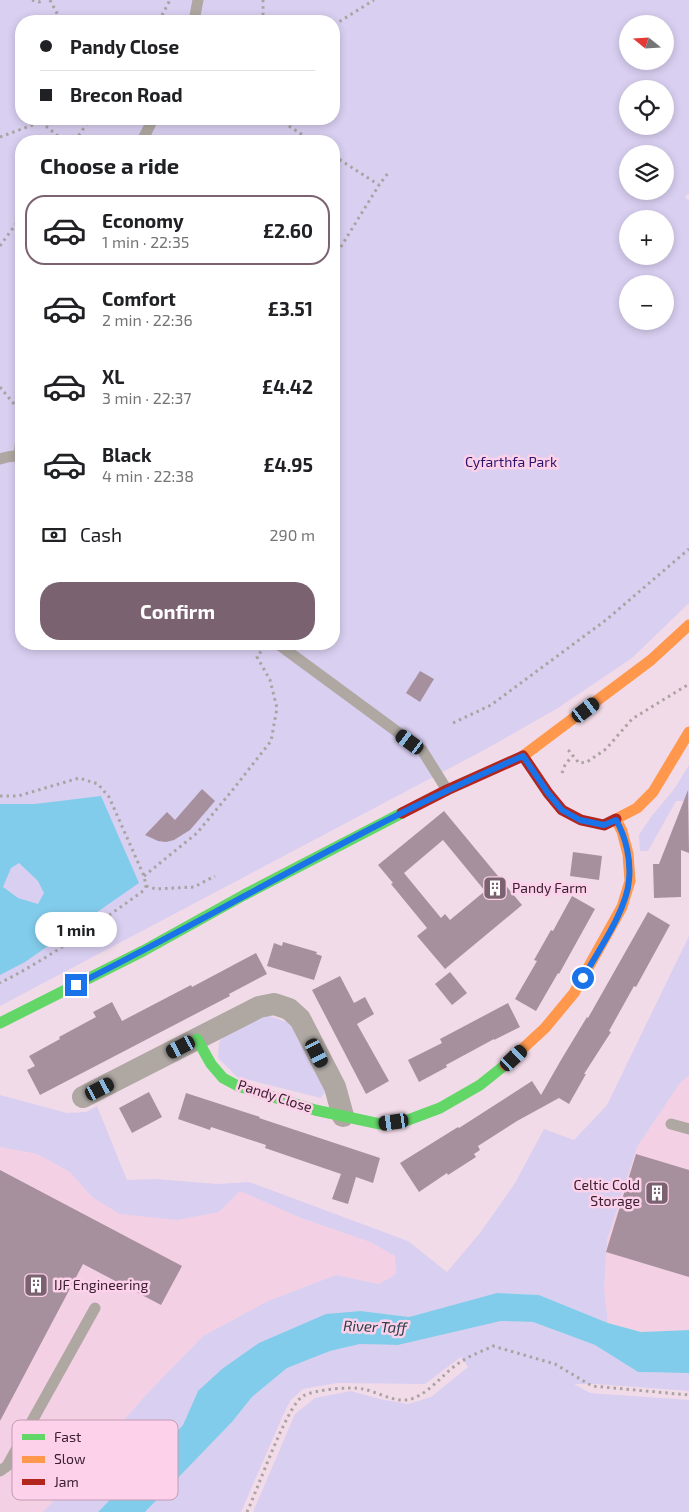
<!DOCTYPE html>
<meta charset="utf-8">
<style>
body{margin:0;font-family:"Exo 2",sans-serif;background:#f6f6f6;color:#202124;height:100vh;display:flex;flex-direction:column;font-size:19px;white-space:nowrap}
*{box-sizing:border-box;margin:0}
p{font-size:16px;color:#757577}
.icon{flex:none;width:28px;height:28px;fill:none;stroke:currentColor;stroke-width:2;stroke-linecap:round;stroke-linejoin:round}
.map{position:relative;flex:1;overflow:hidden}
.sheet{position:absolute;left:15px;top:135px;width:325px;height:515px;display:flex;flex-direction:column;background:#fff;border-radius:20px;box-shadow:0 2px 8px #0003}
.sheet>*{flex:none}
.banner{position:absolute;left:15px;top:15px;width:325px;height:110px;border-radius:20px;box-shadow:0 2px 8px #0003;display:grid;align-content:center;height:110px;padding:0 25px;background:#fff}
.needle{width:32px;rotate:288deg}
.tools{position:absolute;left:619px;top:15px;display:grid;gap:10px}
.tools a{display:grid;place-items:center;width:55px;height:55px;border-radius:50%;background:#fff;box-shadow:0 2px 8px #0003;font-size:25px}
.end{position:absolute;width:22px;height:22px;margin:-11px;border:6px solid #1a73e8;background:#fff;box-shadow:0 0 0 2px #fff}
.from{border-radius:50%}
.bubble{position:absolute;height:35px;border-radius:18px;background:#fff;box-shadow:0 2px 8px #0003;font-size:16px;font-weight:700;line-height:35px;text-align:center}
.car{position:absolute;width:15px;height:30px;margin:-15px -8px;border-radius:6px;box-shadow:0 0 4px 1px #0007;background:linear-gradient(#222 24%,#8ab4d8 0 40%,#222 0 76%,#8ab4d8 0 86%,#222 0)}
.banner b{display:flex;align-items:center;gap:18px;height:48px;font-size:19px}
.banner b+b{border-top:1px solid #e0e0e0}
.banner i{width:12px;height:12px;background:#202124}
ul{padding:0;list-style:none}
li{display:flex;align-items:center;gap:15px;height:70px;margin:0 10px 8px;padding:0 15px;border:2px solid transparent;border-radius:20px}
li div{flex:1}
li b{display:block;font-size:19px}
li em{font-style:normal;font-weight:700}
li.on{border-color:#7b6270}
li>.icon{width:45px;height:45px;stroke-width:1.5}
h2{padding:0 25px;font-size:22px;line-height:60px}
.pay{display:flex;align-items:center;gap:12px;height:55px;padding:0 25px;font-size:19px}
.pay p{margin-inline-start:auto}
.primary-button{display:flex;gap:10px;margin-top:auto;padding:10px 25px}
.primary-button a{flex:1;height:58px;border-radius:20px;background:#7b6270;color:#fff;font-size:20px;font-weight:700;line-height:58px;text-align:center}
.map>svg:first-child{display:block}
.built{fill:#f4d0e4}
.green{fill:#d9cff1;fill-rule:evenodd}
.water{fill:#82cceb;fill-rule:evenodd}
.building{fill:#a6909d;fill-rule:evenodd}
.lines{fill:none;stroke-linecap:round;stroke-linejoin:round}
.path{stroke:#aba3a1;stroke-width:3;stroke-dasharray:2.5 4;stroke-linecap:butt}
.lane{stroke:#aea7a2;stroke-width:11}
.street{stroke:#aea7a2;stroke-width:22}
.fast{stroke:#63d668;stroke-width:11}
.slow{stroke:#ff974d;stroke-width:11}
.jam{stroke:#b3261e;stroke-width:11}
.route{stroke:#1a73e8;stroke-width:6}
.labels{text-anchor:middle;stroke-width:5;stroke-linejoin:round;paint-order:stroke}
.park-label{font-size:14px;fill:#29156d;stroke:#fcd1e9}
.poi-label{font-size:14px;fill:#3b2130;stroke:#fcd1e9;text-anchor:start}
.street-label{font-size:14px;fill:#3b2130;stroke:#fcd1e9}
.water-label{font-size:15px;font-style:italic;fill:#28414b;stroke:#fcd1e9}
.key{fill:#fcd1e9;stroke:#c29cb2;stroke-width:1}
.key-label{font-size:14px;fill:#3b2130}
</style>
<div class="map">
<svg width="689" height="1512" viewBox="0 0 689 1512">
<rect width="100%" height="100%" fill="#f2dbe8"/>
<!-- built -->
<g class="built">
<polygon points="689,1076 689,1330 641,1332 608,1323 604,1289 607,1240 637,1147 680,1083"/>
<polygon points="0,1147 37,1154 71,1172 92,1197 177,1220 219,1212 240,1191 301,1218 370,1242 395,1256 396,1274 379,1284 336,1275 268,1301 203,1336 144,1397 72,1481 43,1512 0,1512"/>
</g>
<!-- green -->
<g class="green">
<path d="M0,0H689V193L685,197L689,201V603L632,658L558,708L486,749L0,1006ZM21,21H334V119H21ZM628,24H665V61H628ZM628,89H665V126H628ZM21,141H334V644H21ZM628,154H665V191H628ZM628,219H665V256H628ZM628,284H665V321H628Z"/>
<polygon points="689,765 689,801 676,801 648,851 640,851 639,835 651,817 675,788"/>
<polygon points="689,936 689,1076 680,1083 637,1147 607,1240 604,1289 608,1323 539,1295 498,1293 409,1317 361,1311 198,1391 183,1425 98,1512 43,1512 72,1481 144,1397 203,1336 268,1301 336,1275 379,1284 396,1274 395,1256 370,1242 301,1218 240,1191 219,1212 177,1220 120,1214 92,1197 70,1172 37,1154 0,1147 0,1095 67,1113 86,1112 97,1106 127,1180 156,1179 217,1184 249,1182 408,1241 447,1272 480,1233 515,1183 544,1129 574,1140 607,1105"/>
<polygon points="267,1015 289,1023 297,1031 326,1091 321,1098 237,1077 218,1058 219,1043 226,1031"/>
<polygon points="501,1321 533,1322 595,1345 638,1372 689,1373 689,1391 596,1384 574,1384 590,1393 689,1400 689,1512 253,1512 295,1414 315,1398 351,1391 380,1399 408,1404 431,1397 468,1367 461,1357 425,1384 337,1383 303,1389 291,1400 284,1413 241,1512 145,1512 232,1422 252,1397 287,1368 330,1351 360,1344 398,1345"/>
</g>
<!-- water -->
<g class="water">
<path d="M101,796L139,883L25,962L0,975V804H35ZM19,863L38,881L44,893L38,904L18,898L3,887L11,868Z"/>
<polygon points="497,1293 539,1295 608,1323 641,1332 689,1330 689,1373 638,1372 595,1345 533,1322 501,1321 398,1345 360,1344 330,1351 287,1368 252,1397 232,1422 145,1512 98,1512 183,1425 198,1391 222,1369 259,1343 326,1314 361,1311 409,1317"/>
</g>
<!-- building -->
<g class="building">
<polygon points="420,671 434,679 420,702 406,693"/>
<polygon points="202,789 215,801 190,830 174,840 166,842 158,841 145,835 167,812 175,820"/>
<polygon points="688,790 689,853 681,850 681,897 654,898 653,864 659,864"/>
<path d="M444,811L522,905L445,969L417,936L427,928L391,884L393,883L378,865ZM443,840L485,891L450,920L445,914L441,918L404,873Z"/>
<polygon points="573,852 602,856 599,880 570,876"/>
<polygon points="572,896 595,909 559,974 558,973 536,1011 515,999 537,961 534,960 551,930 553,931"/>
<polygon points="648,912 670,925 636,987 634,986 609,1031 611,1032 584,1074 586,1074 569,1104 559,1098 517,1121 478,1146 480,1150 474,1154 476,1157 448,1175 447,1173 419,1192 400,1163 458,1127 459,1128 532,1081 541,1095 561,1060 587,1017 588,1018"/>
<polygon points="283,942 317,952 316,954 322,956 314,980 267,966 274,943 282,946"/>
<polygon points="256,953 267,974 229,994 230,996 40,1095 27,1070 35,1066 29,1056 60,1039 59,1037 96,1017 93,1012 112,1002 122,1021 191,985 192,987"/>
<polygon points="450,972 467,993 452,1005 435,984"/>
<polygon points="340,976 354,1003 365,997 374,1014 357,1024 389,1081 366,1094 312,990"/>
<polygon points="508,1003 520,1027 494,1040 494,1039 446,1065 447,1067 419,1082 408,1060 442,1043 440,1039"/>
<polygon points="149,1092 162,1117 132,1133 119,1108"/>
<polygon points="186,1093 260,1117 259,1118 380,1158 373,1183 356,1177 348,1204 332,1199 341,1174 265,1148 266,1145 211,1127 210,1130 178,1119"/>
<polygon points="636,1154 689,1170 689,1277 606,1252"/>
<polygon points="0,1170 182,1266 161,1305 83,1264 0,1421"/>
</g>
<g class="lines">
<!-- path -->
<g class="path">
<polyline points="32,0 39,2 43,0"/>
<polyline points="50,0 61,21"/>
<polyline points="159,21 170,0"/>
<polyline points="260,21 263,16 263,0"/>
<polyline points="334,25 374,0"/>
<polyline points="278,119 312,141"/>
<polyline points="41,122 64,141"/>
<polyline points="0,137 41,122 47,119"/>
<polyline points="75,141 90,119"/>
<polyline points="334,156 379,185 388,173"/>
<polyline points="0,246 21,217"/>
<polyline points="334,258 379,185"/>
<polyline points="0,387 19,410 21,411"/>
<polyline points="453,723 491,705 606,620 689,549"/>
<polyline points="570,750 569,751 579,763 587,762 606,749 632,719 689,684"/>
<polyline points="562,773 565,765 572,756"/>
<path d="M0,796H18L79,778L98,784L109,797L144,876L146,886L143,891C97,924 51,957 0,983"/>
<polyline points="144,876 197,833 231,792 271,741 277,708 270,680 257,657 264,647"/>
<polyline points="146,886 156,889 194,887 215,876"/>
<path d="M247,1512C257,1491 287,1405 303,1396C313,1390 350,1386 363,1389C379,1392 397,1405 414,1398C433,1390 445,1371 462,1361C471,1355 483,1351 493,1346L555,1364L592,1386L689,1395"/>
</g>
<!-- lane -->
<g class="lane">
<polyline points="194,21 198,0"/>
<polyline points="142,141 153,119"/>
<polyline points="19,456 21,438"/>
<path d="M0,459C7,457 15,454 21,458"/>
<polyline points="278,644 422,750 447,790"/>
<polyline points="671,1124 689,1129"/>
<polyline points="0,1471 7,1466 95,1308"/>
</g>
<!-- street -->
<polyline class="street" points="83,1097 259,1007 274,1004 289,1009 300,1019 335,1087 343,1116"/>
<!-- fast -->
<g class="fast">
<polyline points="0,1023 143,951 244,895 402,813"/>
<polyline points="197,1039 211,1064 223,1078 238,1086 315,1110 380,1124 408,1120 440,1108 480,1085 505,1065"/>
</g>
<!-- slow -->
<g class="slow">
<polyline points="523,756 651,660 689,625"/>
<polyline points="616,819 637,808 653,792 689,732"/>
<polyline points="505,1065 545,1028 574,993 622,907 630,881 628,854 622,831 616,820"/>
</g>
<!-- jam -->
<polyline class="jam" points="402,813 447,790 523,756 548,793 562,810 581,820 604,825 616,819"/>
</g>
<g class="lines">
<!-- route -->
<path class="route" d="M76,985C226,910 369,822 523,756L548,793L562,810L580,820L604,825L616,820C626,837 631,860 629,880C627,910 598,951 583,978"/>
</g>
<!-- icons -->
<defs>
<g id="building-square" transform="scale(1.25)"><rect x="-9" y="-9" width="18" height="18" rx="4" fill="#7b6270" stroke="#fcd1e9"/><path d="M-4-6H4V6H1V3H-1V6H-4ZM-2.5-4.3h1.7v1.8h-1.7ZM.8-4.3h1.7v1.8H.8ZM-2.5-1h1.7V.8h-1.7ZM.8-1h1.7V.8H.8Z" fill="#fff"/></g>
</defs>
<g fill-rule="evenodd">
<use href="#building-square" x="495" y="888"/>
<use href="#building-square" x="657" y="1193"/>
<use href="#building-square" x="36" y="1285"/>
</g>
<g class="labels">
<!-- park labels -->
<g class="park-label">
<text x="511" y="467">Cyfarthfa Park</text>
</g>
<!-- poi labels -->
<g class="poi-label">
<text x="512" y="893">Pandy Farm</text>
<text x="640" y="1190" text-anchor="end">Celtic Cold<tspan x="640" dy="16">Storage</tspan></text>
<text x="54" y="1290">IJF Engineering</text>
</g>
<!-- street labels -->
<g class="street-label">
<text transform="translate(275 1096) rotate(18)" y="5">Pandy Close</text>
</g>
<!-- water labels -->
<g class="water-label">
<text transform="translate(375 1327) rotate(2)" y="5">River Taff</text>
</g>
</g>
<!-- legend -->
<rect x="12" y="1420" width="166" height="80" rx="8" class="key"/>
<rect x="22" y="1434" width="23" height="6" fill="#63d668"/>
<rect x="22" y="1456" width="23" height="7" fill="#ff974d"/>
<rect x="22" y="1479" width="23" height="6" fill="#b3261e"/>
<g class="key-label">
<text x="54" y="1442">Fast</text>
<text x="54" y="1464">Slow</text>
<text x="54" y="1487">Jam</text>
</g>
</svg>
<div class="tools">
<a><svg class="needle" viewBox="-14 -14 28 28"><path d="M0-13l5 13h-10z" fill="#e53935"/><path d="M0 13l5-13h-10z" fill="#757577"/></svg></a>
<a><svg class="icon" aria-label="locate" viewBox="0 0 24 24"><circle cx="12" cy="12" r="6"/><path d="M12 2v4M12 18v4M2 12h4M18 12h4"/></svg></a>
<a><svg class="icon" aria-label="layers" viewBox="0 0 24 24"><path d="M12 4l9 5-9 5-9-5zM3 14l9 5 9-5"/></svg></a>
<a>+</a>
<a>−</a>
</div>
<i class="end from" style="left:583px;top:978px"></i>
<i class="end" style="left:76px;top:985px"></i>
<div class="bubble" style="left:35px;top:912px;width:82px">1 min</div>
<i class="car" style="left:586px;top:710px;rotate:53deg"></i>
<i class="car" style="left:410px;top:742px;rotate:306deg"></i>
<i class="car" style="left:181px;top:1047px;rotate:243deg"></i>
<i class="car" style="left:317px;top:1053px;rotate:153deg"></i>
<i class="car" style="left:514px;top:1058px;rotate:47deg"></i>
<i class="car" style="left:100px;top:1089px;rotate:63deg"></i>
<i class="car" style="left:394px;top:1122px;rotate:262deg"></i>
<div class="banner">
<b><i class="from"></i>Pandy Close</b>
<b><i></i>Brecon Road</b>
</div>
<section class="sheet">
<h2>Choose a ride</h2>
<ul>
<li class="on"><svg class="icon" aria-label="car" viewBox="0 0 24 24"><path d="M5 17H2v-5l4-1 3-4h7l3 4 3 1v5h-3M9 17h6M6 11h13"/><circle cx="7" cy="17" r="2"/><circle cx="17" cy="17" r="2"/></svg><div><b>Economy</b><p>1 min · 22:35</p></div><em>£2.60</em></li>
<li><svg class="icon" aria-label="car" viewBox="0 0 24 24"><path d="M5 17H2v-5l4-1 3-4h7l3 4 3 1v5h-3M9 17h6M6 11h13"/><circle cx="7" cy="17" r="2"/><circle cx="17" cy="17" r="2"/></svg><div><b>Comfort</b><p>2 min · 22:36</p></div><em>£3.51</em></li>
<li><svg class="icon" aria-label="car" viewBox="0 0 24 24"><path d="M5 17H2v-5l4-1 3-4h7l3 4 3 1v5h-3M9 17h6M6 11h13"/><circle cx="7" cy="17" r="2"/><circle cx="17" cy="17" r="2"/></svg><div><b>XL</b><p>3 min · 22:37</p></div><em>£4.42</em></li>
<li><svg class="icon" aria-label="car" viewBox="0 0 24 24"><path d="M5 17H2v-5l4-1 3-4h7l3 4 3 1v5h-3M9 17h6M6 11h13"/><circle cx="7" cy="17" r="2"/><circle cx="17" cy="17" r="2"/></svg><div><b>Black</b><p>4 min · 22:38</p></div><em>£4.95</em></li>
</ul>
<div class="pay"><svg class="icon" aria-label="cash" viewBox="0 0 24 24"><path d="M3 7h18v10H3z"/><circle cx="12" cy="12" r="2"/></svg>Cash<p>290 m</p></div>
<div class="primary-button"><a>Confirm</a></div>
</section>
</div>
